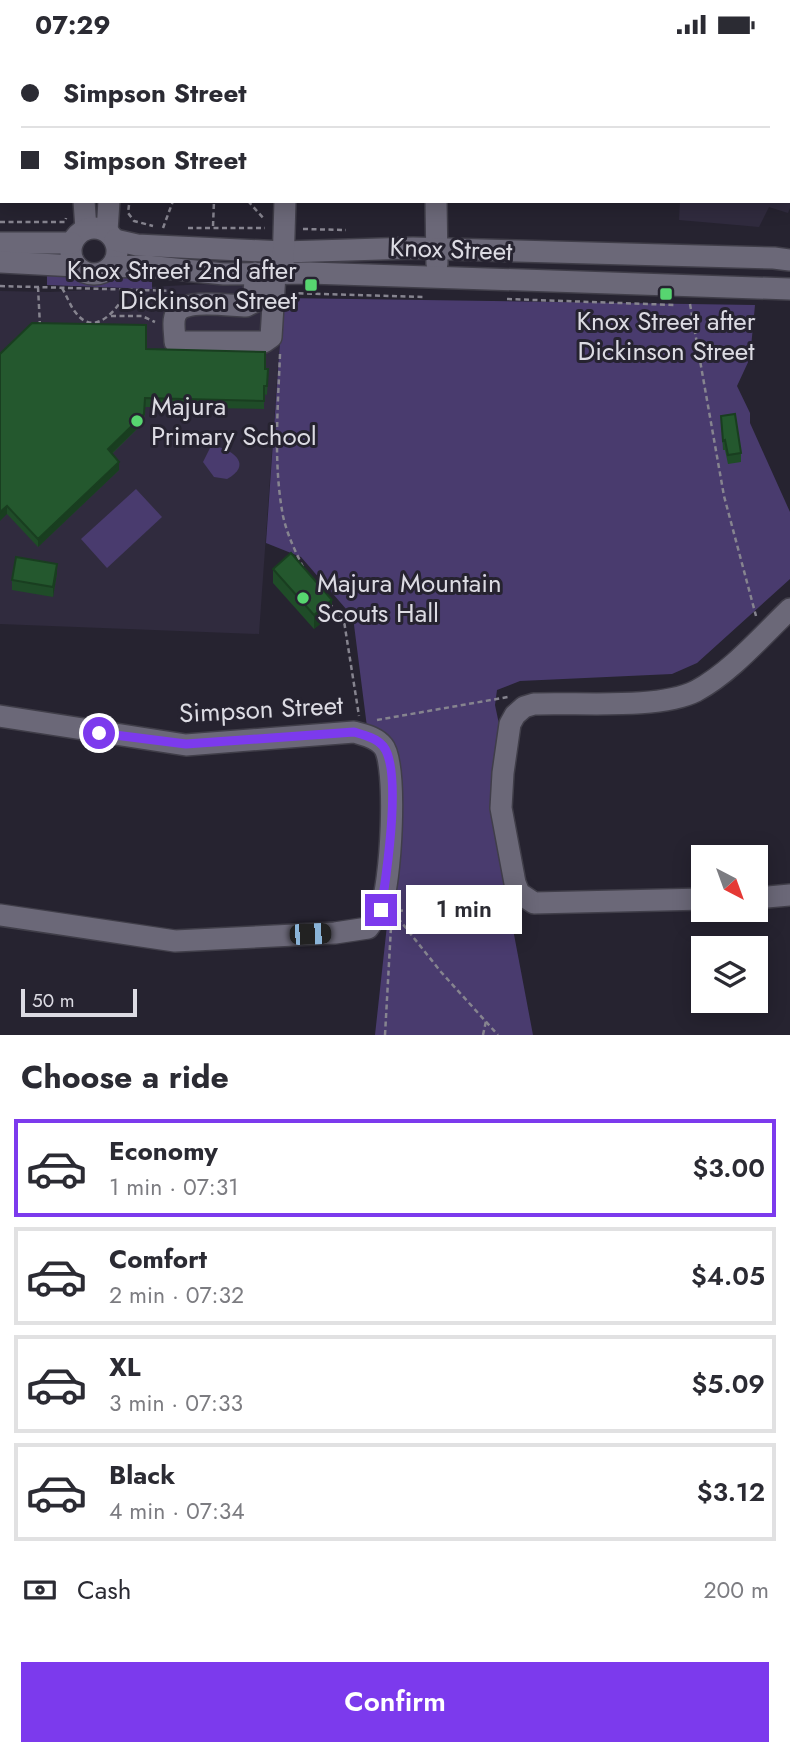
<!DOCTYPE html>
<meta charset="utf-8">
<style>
body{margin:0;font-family:Jost,sans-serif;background:#f7f7f7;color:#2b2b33;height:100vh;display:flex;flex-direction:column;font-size:26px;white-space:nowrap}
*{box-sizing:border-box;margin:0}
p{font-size:23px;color:#7c7c81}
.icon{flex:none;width:38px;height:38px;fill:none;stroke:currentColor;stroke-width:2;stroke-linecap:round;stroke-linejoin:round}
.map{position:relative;height:986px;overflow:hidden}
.panel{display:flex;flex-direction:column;background:#fff;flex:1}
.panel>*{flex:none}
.guide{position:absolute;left:0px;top:0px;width:791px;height:154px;box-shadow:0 4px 18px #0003;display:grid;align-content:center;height:154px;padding:0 21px;background:#fff}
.needle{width:46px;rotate:139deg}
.buttons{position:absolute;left:691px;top:796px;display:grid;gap:14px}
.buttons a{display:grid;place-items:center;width:77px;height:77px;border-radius:0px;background:#fff;box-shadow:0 4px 18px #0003;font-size:35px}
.scale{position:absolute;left:21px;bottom:18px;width:116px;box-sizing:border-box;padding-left:7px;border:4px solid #dcdbe3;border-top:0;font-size:19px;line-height:24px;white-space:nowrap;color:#dcdbe3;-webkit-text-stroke:5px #262330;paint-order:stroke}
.end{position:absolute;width:32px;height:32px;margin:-16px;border:9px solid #7c3aed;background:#fff;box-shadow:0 0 0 4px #fff}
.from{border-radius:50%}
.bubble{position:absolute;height:49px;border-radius:0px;background:#fff;box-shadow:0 4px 18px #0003;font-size:23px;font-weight:600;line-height:49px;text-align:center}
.car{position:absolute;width:21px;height:42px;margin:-21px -10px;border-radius:9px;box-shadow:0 0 5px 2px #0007;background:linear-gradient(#222 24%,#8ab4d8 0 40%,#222 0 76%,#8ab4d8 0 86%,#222 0)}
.guide b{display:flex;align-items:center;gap:24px;height:66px;font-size:26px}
.guide b+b{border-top:2px solid #e1e1e2}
.guide i{width:18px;height:18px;background:#2b2b33}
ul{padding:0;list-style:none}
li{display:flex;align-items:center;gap:21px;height:98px;margin:0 14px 10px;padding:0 7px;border:4px solid #e1e1e2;border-radius:0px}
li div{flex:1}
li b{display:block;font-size:26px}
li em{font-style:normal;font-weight:600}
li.selected{border-color:#7c3aed}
li>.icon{width:63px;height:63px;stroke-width:1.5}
h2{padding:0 21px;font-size:32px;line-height:84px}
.pay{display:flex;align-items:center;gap:18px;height:77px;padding:0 21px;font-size:26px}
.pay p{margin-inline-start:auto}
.cta{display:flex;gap:14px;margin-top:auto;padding:14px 21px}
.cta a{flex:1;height:80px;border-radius:0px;background:#7c3aed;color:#fff;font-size:28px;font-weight:600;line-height:80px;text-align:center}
.status{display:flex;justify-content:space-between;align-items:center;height:49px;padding:0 35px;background:#fff;direction:ltr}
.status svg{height:19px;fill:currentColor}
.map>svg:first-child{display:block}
.built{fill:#302b3e}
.green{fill:#493b6e}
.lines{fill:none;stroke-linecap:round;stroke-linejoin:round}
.minor-casing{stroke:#403e49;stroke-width:24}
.path{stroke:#86848f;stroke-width:2.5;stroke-dasharray:5 3.5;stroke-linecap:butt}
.minor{stroke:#6b6878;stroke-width:21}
.wall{fill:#1f4c28}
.shaded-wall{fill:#193e20}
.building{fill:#24582e;stroke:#193e20;stroke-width:2}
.route{stroke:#7c3aed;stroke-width:9}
.poi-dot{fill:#57d570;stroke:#262330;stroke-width:2.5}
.labels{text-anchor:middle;stroke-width:6;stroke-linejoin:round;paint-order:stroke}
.street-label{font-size:26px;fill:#dcdbe3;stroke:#262330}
.poi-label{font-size:26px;fill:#dcdbe3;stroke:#262330;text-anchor:start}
</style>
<div class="status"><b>07:29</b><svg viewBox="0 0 49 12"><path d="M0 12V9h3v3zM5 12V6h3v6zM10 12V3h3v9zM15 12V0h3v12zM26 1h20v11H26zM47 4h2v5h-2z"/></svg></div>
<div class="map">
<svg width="790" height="986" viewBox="0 0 790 986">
<rect width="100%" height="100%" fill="#262330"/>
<!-- built -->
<g class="built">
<polygon points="790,112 790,159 788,164 769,158 759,178 679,171 680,152 789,152"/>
<polygon points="284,231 259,585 0,575 0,242 50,243"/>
</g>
<!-- green -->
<g class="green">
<polygon points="152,222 152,240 47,236 47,225 71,227 88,235 99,236 125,225"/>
<polygon points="283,249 755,256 750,309 737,337 750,364 750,374 790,463 790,530 697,614 672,625 520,632 497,641 495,656 499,675 493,750 509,859 533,986 375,986 389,858 396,702 367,678 353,568 301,508 266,494"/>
<path d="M215,397C235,402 252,416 227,430L214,428L203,413L210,399Z"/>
<polygon points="136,440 162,468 107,519 81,490"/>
</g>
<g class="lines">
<!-- minor casing -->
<g class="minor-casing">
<g id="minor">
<polyline points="87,2 87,0"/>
<polyline points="114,2 114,0"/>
<polyline points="161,2 161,0"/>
<polyline points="265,2 265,0"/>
<polyline points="287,2 287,0"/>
<polyline points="439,2 439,0"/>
<polyline points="789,7 790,7"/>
<polyline points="84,152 86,180"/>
<polyline points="436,152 437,215"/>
<circle cx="94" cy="202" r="23"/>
<polyline points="107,182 109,152"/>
<polyline points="115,191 137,196 284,203 413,199 774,209 790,211"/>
<polyline points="0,194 72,194"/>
<polyline points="0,213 76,217"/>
<polyline points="283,217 285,152"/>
<polyline points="111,218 146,217 224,225 310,224 790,240"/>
<path d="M255,224L254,253L246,257C231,257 182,249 176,265C172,272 175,285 175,293H264L271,288L275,225"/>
<path d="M0,667L186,696L354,683C364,686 376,688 383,697C398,714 391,839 380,861C377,867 372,873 368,879L335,884L175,892L0,866"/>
<polyline points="756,849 790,846"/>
<path d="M704,850L534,854L519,844L515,834L501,759L503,724L510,675L515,666L524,658L534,655C578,653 658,661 696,642C731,623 761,588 790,560"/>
</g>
</g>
<!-- path -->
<g class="path">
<polyline points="134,2 134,0"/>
<polyline points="185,2 185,0"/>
<polyline points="248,152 265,171"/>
<polyline points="129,156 128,164 134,172 153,177"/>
<polyline points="0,173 65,173 66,169"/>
<polyline points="213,177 214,152"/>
<polyline points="163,179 173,152"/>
<polyline points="188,179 265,179"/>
<polyline points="303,180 346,181"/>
<polyline points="0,237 175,242"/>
<polyline points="38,238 40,277"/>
<path d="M62,239C67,247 70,257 76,264C96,290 118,258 128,242"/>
<polyline points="290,244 424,248"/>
<polyline points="507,250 675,256"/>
<polyline points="690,255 724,447 756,567"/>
<polyline points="111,267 142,267 155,273"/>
<path d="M280,305C278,358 273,414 283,467C287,485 295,502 303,518"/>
<polyline points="329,554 344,572 359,667"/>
<polyline points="377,671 508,648"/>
<polyline points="398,862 503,853"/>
<polyline points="398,869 441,923 498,986"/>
<polyline points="385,986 391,878"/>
<polyline points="483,986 486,972"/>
</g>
<!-- minor -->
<use href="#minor" class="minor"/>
</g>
<!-- wall -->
<g class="wall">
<polygon points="146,300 265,320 268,329 267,346 264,345 264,360 145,358 144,373 112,405 119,421 38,498 7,465 0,305"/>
<polygon points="721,367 741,404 741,413 728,415 725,401 723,401"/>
<polygon points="273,520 332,565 314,580 273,534"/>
<polygon points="57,524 53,548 12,541 12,531"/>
</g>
<!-- shaded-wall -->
<g class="shaded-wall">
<polygon points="38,0 48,0 47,2 36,2"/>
<polygon points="2,49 2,64 0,66 0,52"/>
<polygon points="2,123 2,137 0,139 0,125"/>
<polygon points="144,365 144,373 108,408 108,400"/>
<polygon points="119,413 119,421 38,498 38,490"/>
<polygon points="7,457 7,465 0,472 0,463"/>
<polygon points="57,515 57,524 53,548 53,538"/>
<polygon points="332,551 332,565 314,580 314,566"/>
</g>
<!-- building -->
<g class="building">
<polygon points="9,0 38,0 36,2 8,2"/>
<rect x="190" y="0" width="59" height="2"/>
<polygon points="365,0 394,0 393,2 364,2"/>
<polygon points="2,11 2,49 0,52 0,13"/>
<polygon points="2,94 2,123 0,125 0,96"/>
<polygon points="32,274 146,276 146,300 265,303 265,320 268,320 267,337 264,337 264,352 145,349 144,365 108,400 119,413 38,490 7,457 0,463 0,305"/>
<polygon points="735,365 741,404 728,406 725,391 723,392 721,367"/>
<polygon points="291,504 332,551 314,566 273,520"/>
<polygon points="16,508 57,515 53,538 12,531"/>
</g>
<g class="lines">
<!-- route -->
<path class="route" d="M99,684L186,695L354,683C364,686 376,689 383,697C403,721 386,829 381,861"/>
</g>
<!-- markers -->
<g class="poi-dot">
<rect x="304" y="229" width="14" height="14" rx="3.5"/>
<rect x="659" y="238" width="14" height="14" rx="3.5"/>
<circle cx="137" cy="372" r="7"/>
<circle cx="303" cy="549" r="7"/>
</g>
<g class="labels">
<!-- street labels -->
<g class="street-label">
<text transform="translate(451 200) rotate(2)" y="9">Knox Street</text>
<text transform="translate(261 660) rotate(-3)" y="9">Simpson Street</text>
</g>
<!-- poi labels -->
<g class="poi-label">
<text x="297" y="230" text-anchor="end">Knox Street 2nd after<tspan x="297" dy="30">Dickinson Street</tspan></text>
<text x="666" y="281" text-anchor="middle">Knox Street after<tspan x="666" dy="30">Dickinson Street</tspan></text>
<text x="151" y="366">Majura<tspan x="151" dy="30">Primary School</tspan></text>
<text x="317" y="543">Majura Mountain<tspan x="317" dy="30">Scouts Hall</tspan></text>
</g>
</g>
</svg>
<div class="buttons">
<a><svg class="needle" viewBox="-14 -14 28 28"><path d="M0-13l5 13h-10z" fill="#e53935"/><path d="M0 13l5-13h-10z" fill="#7c7c81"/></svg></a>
<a><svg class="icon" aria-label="layers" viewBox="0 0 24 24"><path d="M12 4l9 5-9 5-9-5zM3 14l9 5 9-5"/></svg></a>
</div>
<div class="scale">50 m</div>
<i class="end from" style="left:99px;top:684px"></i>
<i class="end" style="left:381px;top:861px"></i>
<div class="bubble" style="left:406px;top:836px;width:116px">1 min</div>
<i class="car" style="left:310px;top:885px;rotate:88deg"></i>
<div class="guide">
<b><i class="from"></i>Simpson Street</b>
<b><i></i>Simpson Street</b>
</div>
</div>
<section class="panel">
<h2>Choose a ride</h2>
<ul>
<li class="selected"><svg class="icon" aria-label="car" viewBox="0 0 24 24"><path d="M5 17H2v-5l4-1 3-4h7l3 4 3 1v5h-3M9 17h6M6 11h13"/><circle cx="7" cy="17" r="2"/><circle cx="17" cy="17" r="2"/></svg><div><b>Economy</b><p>1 min · 07:31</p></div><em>$3.00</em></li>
<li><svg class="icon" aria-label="car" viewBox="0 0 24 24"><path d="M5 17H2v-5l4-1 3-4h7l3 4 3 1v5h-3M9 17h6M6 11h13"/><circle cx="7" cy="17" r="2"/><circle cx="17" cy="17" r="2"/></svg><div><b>Comfort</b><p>2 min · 07:32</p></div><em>$4.05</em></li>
<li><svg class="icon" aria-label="car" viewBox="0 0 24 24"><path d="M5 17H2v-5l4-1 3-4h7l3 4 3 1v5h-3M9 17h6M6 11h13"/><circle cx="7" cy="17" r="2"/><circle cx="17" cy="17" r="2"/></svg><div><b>XL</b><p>3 min · 07:33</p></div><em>$5.09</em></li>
<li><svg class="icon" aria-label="car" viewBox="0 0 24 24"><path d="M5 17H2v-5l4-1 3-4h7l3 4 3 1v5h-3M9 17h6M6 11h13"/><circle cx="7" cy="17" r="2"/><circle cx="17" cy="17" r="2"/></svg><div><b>Black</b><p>4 min · 07:34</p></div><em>$3.12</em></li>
</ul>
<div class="pay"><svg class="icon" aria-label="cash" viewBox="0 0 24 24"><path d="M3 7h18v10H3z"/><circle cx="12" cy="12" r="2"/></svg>Cash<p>200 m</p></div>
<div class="cta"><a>Confirm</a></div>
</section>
